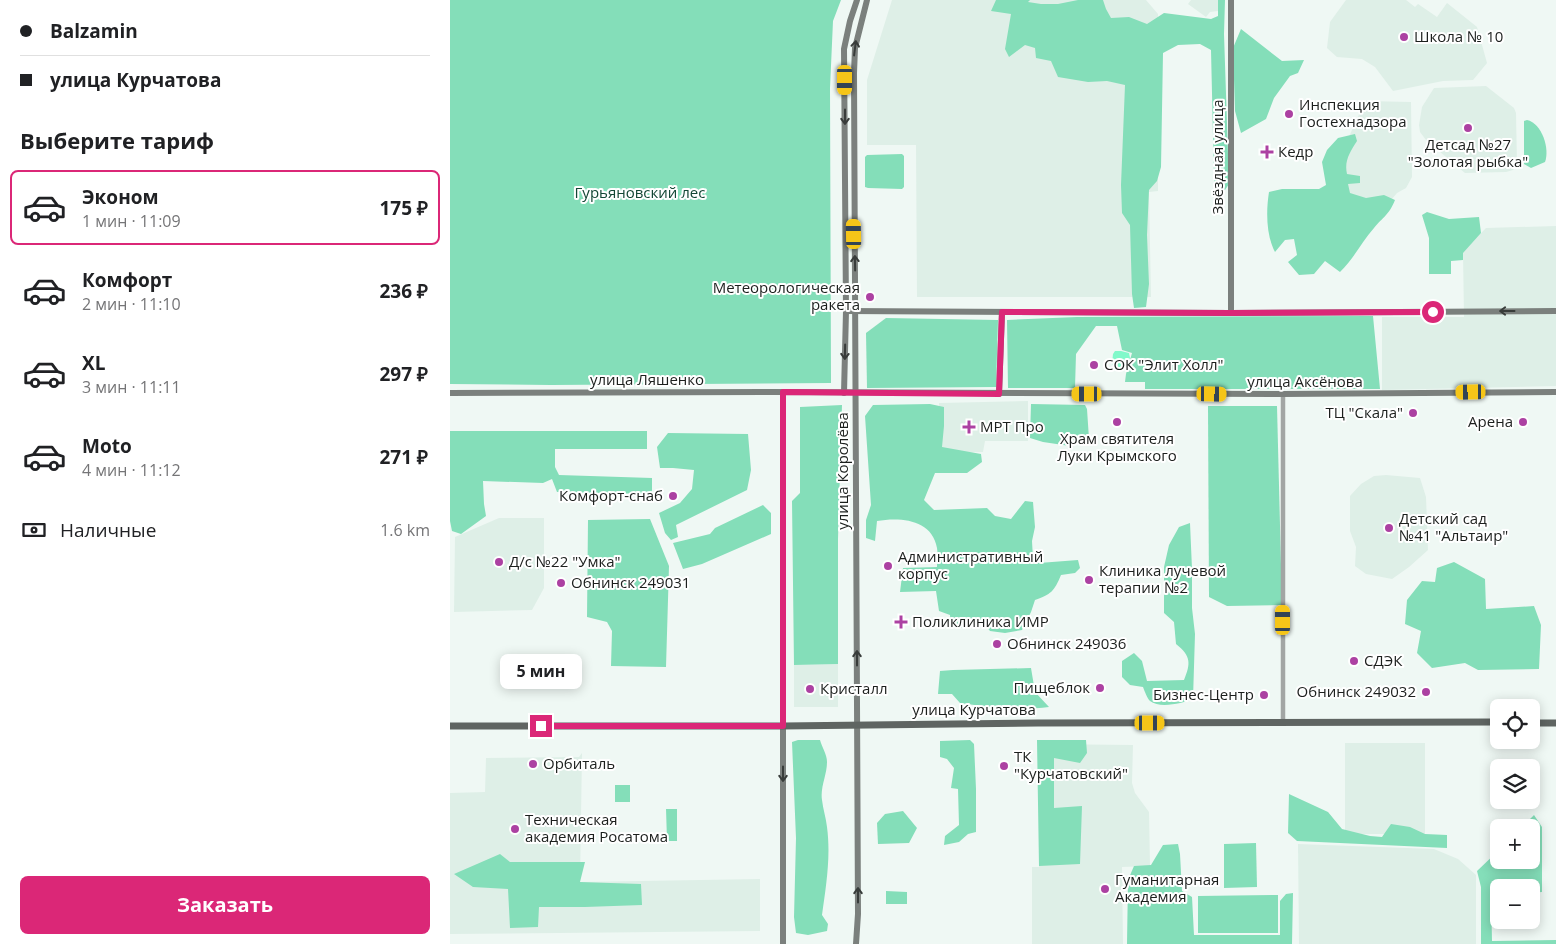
<!DOCTYPE html>
<html lang="ru">
<meta charset="utf-8">
<style>
body{margin:0;font-family:"Open Sans",sans-serif;background:#f2f2f2;color:#202124;height:100vh;display:flex;flex-direction:column;font-size:19px;white-space:nowrap}
*{box-sizing:border-box;margin:0}
p{font-size:16px;color:#757577}
.icon{flex:none;width:28px;height:28px;fill:none;stroke:currentColor;stroke-width:2;stroke-linecap:round;stroke-linejoin:round}
.map{position:relative;flex:1;overflow:hidden}
.details{display:flex;flex-direction:column;background:#fff;width:450px}
.details>*{flex:none}
.top-card{display:grid;align-content:center;height:110px;padding:0 20px;background:#fff}
.controls{position:absolute;left:1040px;top:699px;display:grid;gap:10px}
.controls a{display:grid;place-items:center;width:50px;height:50px;border-radius:8px;background:#fff;box-shadow:0 2px 12px #0003;font-size:25px}
.end{position:absolute;width:22px;height:22px;margin:-11px;border:6px solid #db2777;background:#fff;box-shadow:0 0 0 2px #fff}
.from{border-radius:50%}
.bubble{position:absolute;height:35px;border-radius:8px;background:#fff;box-shadow:0 2px 12px #0003;font-size:16px;font-weight:700;line-height:35px;text-align:center}
.car{position:absolute;width:15px;height:30px;margin:-15px -8px;border-radius:6px;box-shadow:0 0 4px 1px #0007;background:linear-gradient(#f5c518 24%,#345 0 40%,#f5c518 0 76%,#345 0 86%,#f5c518 0)}
.top-card b{display:flex;align-items:center;gap:18px;height:48px;font-size:19px}
.top-card b+b{border-top:1px solid #e0e0e0}
.top-card i{width:12px;height:12px;background:#202124}
ul{padding:0;list-style:none}
li{display:flex;align-items:center;gap:15px;height:75px;margin:0 10px 8px;padding:0 10px;border:2px solid transparent;border-radius:8px}
li div{flex:1}
li b{display:block;font-size:19px}
li em{font-style:normal;font-weight:700}
li.active{border-color:#db2777}
li>.icon{width:45px;height:45px;stroke-width:1.5}
h2{padding:0 20px;font-size:22px;line-height:60px}
.pay{display:flex;align-items:center;gap:12px;height:55px;padding:0 20px;font-size:19px}
.pay p{margin-inline-start:auto}
.action{display:flex;gap:10px;margin-top:auto;padding:10px 20px}
.action a{flex:1;height:58px;border-radius:8px;background:#db2777;color:#fff;font-size:20px;font-weight:700;line-height:58px;text-align:center}
main{display:flex;flex:1;min-height:0}
.map>svg:first-child{display:block}
.built{fill:#deefe7}
.green{fill:#84deb9}
.water{fill:#81f9ca}
.lines{fill:none;stroke-linecap:round;stroke-linejoin:round}
.street{stroke:#a2a6a4;stroke-width:4.5}
.secondary{stroke:#7b807d;stroke-width:6}
.primary{stroke:#5f6562;stroke-width:7}
.oneway{stroke:#383c3a}
.route{stroke:#db2777;stroke-width:6}
.poi-dot{fill:#ac41a2;stroke:#fff;stroke-width:2}
.labels{text-anchor:middle;stroke-width:4;stroke-linejoin:round;paint-order:stroke}
.poi-label{font-size:15px;fill:#1c1f1d;stroke:#fff;text-anchor:start}
.street-label{font-size:15px;fill:#1c1f1d;stroke:#fff}
.park-label{font-size:15px;fill:#134735;stroke:#fff}
</style>
<main>
<section class="details">
<div class="top-card">
<b><i class="from"></i>Balzamin</b>
<b><i></i>улица Курчатова</b>
</div>
<h2>Выберите тариф</h2>
<ul>
<li class="active"><svg class="icon" aria-label="car" viewBox="0 0 24 24"><path d="M5 17H2v-5l4-1 3-4h7l3 4 3 1v5h-3M9 17h6M6 11h13"/><circle cx="7" cy="17" r="2"/><circle cx="17" cy="17" r="2"/></svg><div><b>Эконом</b><p>1 мин · 11:09</p></div><em>175 ₽</em></li>
<li><svg class="icon" aria-label="car" viewBox="0 0 24 24"><path d="M5 17H2v-5l4-1 3-4h7l3 4 3 1v5h-3M9 17h6M6 11h13"/><circle cx="7" cy="17" r="2"/><circle cx="17" cy="17" r="2"/></svg><div><b>Комфорт</b><p>2 мин · 11:10</p></div><em>236 ₽</em></li>
<li><svg class="icon" aria-label="car" viewBox="0 0 24 24"><path d="M5 17H2v-5l4-1 3-4h7l3 4 3 1v5h-3M9 17h6M6 11h13"/><circle cx="7" cy="17" r="2"/><circle cx="17" cy="17" r="2"/></svg><div><b>XL</b><p>3 мин · 11:11</p></div><em>297 ₽</em></li>
<li><svg class="icon" aria-label="car" viewBox="0 0 24 24"><path d="M5 17H2v-5l4-1 3-4h7l3 4 3 1v5h-3M9 17h6M6 11h13"/><circle cx="7" cy="17" r="2"/><circle cx="17" cy="17" r="2"/></svg><div><b>Moto</b><p>4 мин · 11:12</p></div><em>271 ₽</em></li>
</ul>
<div class="pay"><svg class="icon" aria-label="cash" viewBox="0 0 24 24"><path d="M3 7h18v10H3z"/><circle cx="12" cy="12" r="2"/></svg>Наличные<p>1.6 km</p></div>
<div class="action"><a>Заказать</a></div>
</section>
<div class="map">
<svg width="1106" height="944" viewBox="0 0 1106 944">
<rect width="100%" height="100%" fill="#eff8f4"/>
<!-- built -->
<g class="built">
<polygon points="442,0 696,0 708,14 708,191 699,192 701,297 467,297 466,145 417,145 417,80"/>
<polygon points="741,0 768,0 768,11 760,12 756,17 738,4"/>
<polygon points="896,0 956,0 965,7 968,4 987,17 997,3 1027,27 1037,63 1023,80 993,81 943,91 925,67 912,59 887,57 877,48 880,22"/>
<polygon points="1036,86 1064,108 1066,113 1067,164 1063,170 1056,172 1015,173 976,140 970,132 969,125 972,107 984,88"/>
<polygon points="915,101 961,102 962,177 956,188 947,193 930,213 892,220 880,179"/>
<polygon points="1106,226 1106,386 932,390 932,317 1014,317 1013,252 1036,228"/>
<polygon points="578,401 578,441 535,441 533,452 490,453 489,403"/>
<polygon points="936,475 970,478 976,497 978,550 959,567 942,579 916,574 905,566 906,547 900,531 900,496 911,484 924,476"/>
<polygon points="49,518 94,518 94,588 82,610 4,612 5,537"/>
<polygon points="388,664 388,707 344,707 344,665"/>
<rect x="895" y="743" width="80" height="91"/>
<polygon points="590,744 683,745 682,783 685,793 699,812 700,866 672,867 673,944 582,944 582,867 589,867"/>
<polygon points="132,753 130,882 310,879 310,931 0,934 0,793 35,792 36,758 129,757"/>
<polygon points="848,844 984,849 1008,859 1026,875 1026,944 849,944"/>
</g>
<!-- green -->
<g class="green">
<polygon points="0,0 391,0 383,21 380,88 381,383 101,385 0,384"/>
<polygon points="546,0 580,0 578,2 591,4 608,4 628,0 653,0 656,9 661,18 679,17 697,24 714,13 761,19 768,16 768,0 775,0 774,34 779,184 775,190 766,188 764,180 761,50 750,44 728,45 713,53 711,167 707,181 699,190 697,235 699,284 696,307 684,308 682,294 680,225 672,213 671,185 675,85 657,81 638,82 608,77 601,61 586,58 585,48 575,45 559,57 555,49 561,14 541,11"/>
<polygon points="791,29 832,61 854,60 848,73 840,76 824,98 816,119 791,133 785,111 783,48"/>
<path d="M1077,120C1092,123 1100,149 1095,162L1081,168L1074,164V121Z"/>
<path d="M905,134L907,141C900,152 894,161 897,174L910,176V183L898,184L900,193L916,198L934,195L945,200C939,215 933,217 924,228C911,243 905,257 890,272L875,261L864,274L849,275L838,262L847,255L844,239L835,240L825,252C816,235 816,211 819,192L832,189H869L876,185L872,162L877,150L888,138Z"/>
<polygon points="452,154 454,156 454,187 452,189 418,188 415,187 415,157 417,155"/>
<polygon points="977,212 999,219 1029,217 1031,233 1013,253 1013,260 1001,261 1001,274 979,274 979,238 972,215"/>
<polygon points="923,316 930,389 695,389 695,382 675,382 676,374 682,353 672,350 667,326 646,326 626,354 625,388 558,388 557,320 627,317"/>
<polygon points="436,318 548,320 546,387 417,388 416,333"/>
<path d="M480,404L494,407V426L492,447L531,454L532,462L517,473H485L474,500L484,510L537,508L545,516L561,519L575,501L583,502L585,527L582,541L583,559L589,563L628,560L630,568L625,573L611,575C604,592 601,594 585,600L581,612L572,630L555,633L540,631L532,621L521,620L513,628H501L500,615L489,611L486,591L450,592L453,568L487,567C487,561 488,554 487,548C482,519 450,517 427,521L425,541L416,538V520L421,505L415,416L423,405Z"/>
<polygon points="581,404 635,405 637,409 639,439 633,445 623,440 620,446 593,442 580,438"/>
<polygon points="392,405 388,539 388,664 344,665 342,501 350,493 350,407"/>
<polygon points="758,406 827,406 832,605 777,606 759,597"/>
<polygon points="0,431 197,431 197,449 105,449 105,467 109,475 202,478 202,494 107,492 102,479 93,483 33,481 34,504 36,516 11,534 2,531 0,521"/>
<polygon points="218,433 298,434 301,470 297,490 226,525 228,537 221,540 215,533 209,513 230,503 242,489 244,470 223,468 210,468 207,447"/>
<polygon points="313,505 321,513 321,534 252,564 233,569 223,543 260,534 265,528"/>
<polygon points="200,519 219,566 216,667 161,666 162,631 157,622 137,617 138,520"/>
<path d="M740,523L742,569V608L745,634L743,699C733,703 710,709 700,701C697,698 695,692 693,687L680,685L672,677V661L684,653L692,661L697,681L734,680C741,663 741,656 726,644L724,622L714,613V567L719,545L729,527Z"/>
<polygon points="1004,562 1035,579 1036,609 1084,606 1091,625 1089,669 1028,670 1015,663 982,668 967,653 971,631 955,624 957,600 972,581 985,582 987,568"/>
<path d="M581,668L585,692L599,707C569,711 539,707 510,703L502,694H488L490,671L503,670Z"/>
<path d="M348,740H370C372,747 377,755 377,762C377,775 370,787 372,800C373,809 376,818 377,827C381,857 376,886 372,915L378,924L377,931L358,935L346,933L344,917L346,838L342,742Z"/>
<polygon points="520,740 524,744 526,789 526,832 518,834 509,842 494,845 495,836 509,825 508,789 501,788 504,768 497,759 490,757 490,741"/>
<polygon points="587,740 636,740 637,753 630,763 604,758 604,808 632,806 630,864 589,866"/>
<rect x="165" y="785" width="15" height="17"/>
<polygon points="839,794 878,812 892,829 920,836 932,837 941,824 960,827 975,834 997,835 997,848 847,841 838,833"/>
<polygon points="216,809 227,809 227,841 217,841"/>
<polygon points="453,811 467,828 459,843 428,844 427,823 435,814"/>
<polygon points="1084,815 1092,827 1092,892 1081,893 1081,888 1049,888 1049,895 1041,895 1042,941 1106,940 1106,944 1031,944 1031,887 1027,871 1049,850 1049,860 1081,860 1081,828 1072,827"/>
<polygon points="806,843 807,887 774,888 774,844"/>
<polygon points="728,844 730,854 732,891 742,897 744,935 830,935 830,901 836,894 843,893 842,944 677,944 678,880 684,866 701,865 713,845"/>
<polygon points="50,854 60,862 135,862 130,882 191,884 192,905 135,907 89,907 88,927 60,928 58,889 23,887 4,874"/>
<polygon points="436,891 457,892 457,904 436,904"/>
<polygon points="828,895 828,933 748,933 748,896"/>
</g>
<!-- water -->
<path class="water" d="M665,351H671L679,353L680,358C677,364 672,370 666,370L662,364L663,354Z"/>
<g class="lines">
<!-- street -->
<polyline class="street" points="833,394 833,723"/>
<!-- secondary -->
<g class="secondary">
<polyline points="396,311 781,313 1106,311"/>
<polyline points="781,313 781,0"/>
<polyline points="0,393 324,392 833,394 1106,392"/>
<polyline points="394,393 396,311 394,49 400,21 407,0"/>
<polyline points="549,394 552,312"/>
<polyline points="333,944 333,392"/>
<polyline points="406,944 408,914 404,73 405,48 417,0"/>
</g>
<!-- primary -->
<g class="primary">
<polyline points="1081,723 1106,723"/>
<polyline points="0,726 333,726 588,723 1049,722"/>
</g>
</g>
<!-- one-way arrows -->
<defs><path id="oneway-shaft" d="M-6 0H5M1.5-3L5.5 0L1.5 3" fill="none" stroke-width="1.6" stroke-linecap="round" stroke-linejoin="round" transform="scale(1.25)"/></defs>
<g class="oneway">
<use href="#oneway-shaft" transform="translate(405 48) rotate(-83)"/>
<use href="#oneway-shaft" transform="translate(395 117) rotate(90)"/>
<use href="#oneway-shaft" transform="translate(405 263) rotate(-91)"/>
<use href="#oneway-shaft" transform="translate(1057 311) rotate(180)"/>
<use href="#oneway-shaft" transform="translate(395 352) rotate(91)"/>
<use href="#oneway-shaft" transform="translate(407 658) rotate(-90)"/>
<use href="#oneway-shaft" transform="translate(333 774) rotate(90)"/>
<use href="#oneway-shaft" transform="translate(408 895) rotate(-90)"/>
</g>
<g class="lines">
<!-- route -->
<polyline class="route" points="91,726 333,726 333,392 549,394 552,312 780,313 983,312"/>
</g>
<!-- markers -->
<g class="poi-dot">
<circle cx="954" cy="37" r="5"/>
<circle cx="839" cy="114" r="5"/>
<circle cx="1018" cy="128" r="5"/>
<path d="M814.5 144.5h5v5h5v5h-5v5h-5v-5h-5v-5h5z"/>
<circle cx="420" cy="297" r="5"/>
<circle cx="644" cy="365" r="5"/>
<circle cx="963" cy="413" r="5"/>
<circle cx="667" cy="422" r="5"/>
<circle cx="1073" cy="422" r="5"/>
<path d="M516.5 419.5h5v5h5v5h-5v5h-5v-5h-5v-5h5z"/>
<circle cx="223" cy="496" r="5"/>
<circle cx="939" cy="528" r="5"/>
<circle cx="49" cy="562" r="5"/>
<circle cx="438" cy="566" r="5"/>
<circle cx="639" cy="580" r="5"/>
<circle cx="111" cy="583" r="5"/>
<path d="M448.5 614.5h5v5h5v5h-5v5h-5v-5h-5v-5h5z"/>
<circle cx="547" cy="644" r="5"/>
<circle cx="904" cy="661" r="5"/>
<circle cx="650" cy="688" r="5"/>
<circle cx="360" cy="689" r="5"/>
<circle cx="976" cy="692" r="5"/>
<circle cx="814" cy="695" r="5"/>
<circle cx="83" cy="764" r="5"/>
<circle cx="554" cy="766" r="5"/>
<circle cx="65" cy="829" r="5"/>
<circle cx="655" cy="889" r="5"/>
</g>
<g class="labels">
<!-- poi labels -->
<g class="poi-label">
<text x="964" y="42">Школа № 10</text>
<text x="849" y="110">Инспекция<tspan x="849" dy="17">Гостехнадзора</tspan></text>
<text x="1018" y="150" text-anchor="middle">Детсад №27<tspan x="1018" dy="17">"Золотая рыбка"</tspan></text>
<text x="828" y="157">Кедр</text>
<text x="410" y="293" text-anchor="end">Метеорологическая<tspan x="410" dy="17">ракета</tspan></text>
<text x="654" y="370">СОК "Элит Холл"</text>
<text x="953" y="418" text-anchor="end">ТЦ "Скала"</text>
<text x="1063" y="427" text-anchor="end">Арена</text>
<text x="530" y="432">МРТ Про</text>
<text x="667" y="444" text-anchor="middle">Храм святителя<tspan x="667" dy="17">Луки Крымского</tspan></text>
<text x="213" y="501" text-anchor="end">Комфорт-снаб</text>
<text x="949" y="524">Детский сад<tspan x="949" dy="17">№41 "Альтаир"</tspan></text>
<text x="448" y="562">Административный<tspan x="448" dy="17">корпус</tspan></text>
<text x="59" y="567">Д/с №22 "Умка"</text>
<text x="649" y="576">Клиника лучевой<tspan x="649" dy="17">терапии №2</tspan></text>
<text x="121" y="588">Обнинск 249031</text>
<text x="462" y="627">Поликлиника ИМР</text>
<text x="557" y="649">Обнинск 249036</text>
<text x="914" y="666">СДЭК</text>
<text x="640" y="693" text-anchor="end">Пищеблок</text>
<text x="370" y="694">Кристалл</text>
<text x="966" y="697" text-anchor="end">Обнинск 249032</text>
<text x="804" y="700" text-anchor="end">Бизнес-Центр</text>
<text x="564" y="762">ТК<tspan x="564" dy="17">"Курчатовский"</tspan></text>
<text x="93" y="769">Орбиталь</text>
<text x="75" y="825">Техническая<tspan x="75" dy="17">академия Росатома</tspan></text>
<text x="665" y="885">Гуманитарная<tspan x="665" dy="17">Академия</tspan></text>
</g>
<!-- street labels -->
<g class="street-label">
<text transform="translate(768 157) rotate(-90)" y="5">Звёздная улица</text>
<text x="197" y="385">улица Ляшенко</text>
<text x="855" y="387">улица Аксёнова</text>
<text transform="translate(393 471) rotate(-90)" y="5">улица Королёва</text>
<text x="524" y="715">улица Курчатова</text>
</g>
<!-- park labels -->
<g class="park-label">
<text x="190" y="198">Гурьяновский лес</text>
</g>
</g>
</svg>
<div class="controls">
<a><svg class="icon" aria-label="locate" viewBox="0 0 24 24"><circle cx="12" cy="12" r="6"/><path d="M12 2v4M12 18v4M2 12h4M18 12h4"/></svg></a>
<a><svg class="icon" aria-label="layers" viewBox="0 0 24 24"><path d="M12 4l9 5-9 5-9-5zM3 14l9 5 9-5"/></svg></a>
<a>+</a>
<a>−</a>
</div>
<i class="end from" style="left:983px;top:312px"></i>
<i class="end" style="left:91px;top:726px"></i>
<div class="bubble" style="left:50px;top:654px;width:82px">5 мин</div>
<i class="car" style="left:395px;top:80px;rotate:180deg"></i>
<i class="car" style="left:404px;top:234px;rotate:359deg"></i>
<i class="car" style="left:1021px;top:392px;rotate:269deg"></i>
<i class="car" style="left:637px;top:394px;rotate:270deg"></i>
<i class="car" style="left:762px;top:394px;rotate:91deg"></i>
<i class="car" style="left:833px;top:620px;rotate:0deg"></i>
<i class="car" style="left:700px;top:723px;rotate:90deg"></i>
</div>
</main>
